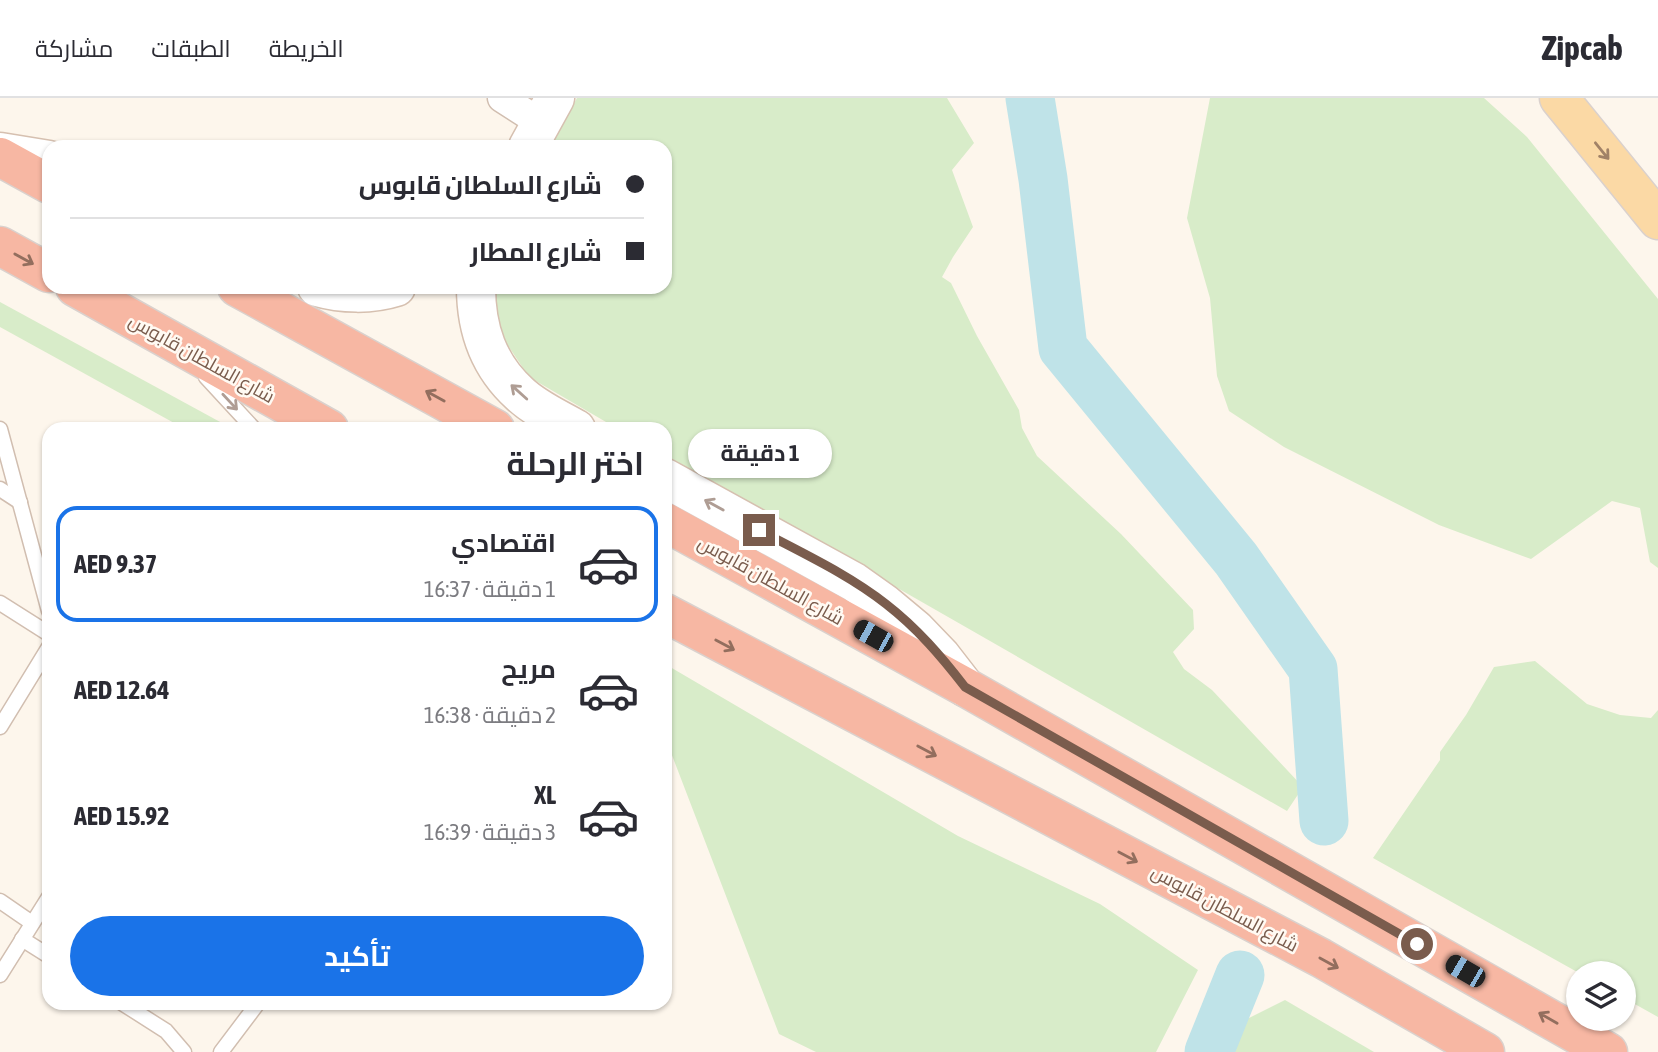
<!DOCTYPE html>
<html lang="ar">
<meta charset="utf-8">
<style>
body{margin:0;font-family:"Asap Condensed",Cairo,sans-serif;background:#f2f2f3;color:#2b2b33;direction:rtl;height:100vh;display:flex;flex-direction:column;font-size:26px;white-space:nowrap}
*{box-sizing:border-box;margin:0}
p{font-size:23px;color:#7c7c81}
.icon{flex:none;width:38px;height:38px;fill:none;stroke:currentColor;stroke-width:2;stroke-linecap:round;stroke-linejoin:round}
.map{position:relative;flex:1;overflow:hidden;direction:ltr}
.details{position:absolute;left:42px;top:324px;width:630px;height:588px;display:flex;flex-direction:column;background:#fff;border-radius:21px;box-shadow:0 2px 5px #0004;direction:rtl}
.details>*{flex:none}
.top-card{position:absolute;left:42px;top:42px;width:630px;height:154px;border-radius:21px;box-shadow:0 2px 5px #0004;direction:rtl;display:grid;align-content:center;height:154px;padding:0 28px;background:#fff}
.buttons{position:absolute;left:1566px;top:863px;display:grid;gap:14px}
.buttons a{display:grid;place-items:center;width:70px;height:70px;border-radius:50%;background:#fff;box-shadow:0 2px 5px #0004;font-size:35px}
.end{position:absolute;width:32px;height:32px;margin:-16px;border:9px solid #7a5c4d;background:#fff;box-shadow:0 0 0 4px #fff}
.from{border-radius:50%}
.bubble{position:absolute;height:49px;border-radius:24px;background:#fff;box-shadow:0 2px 5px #0004;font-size:23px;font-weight:700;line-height:49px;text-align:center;direction:rtl}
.car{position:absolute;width:21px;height:42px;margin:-21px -10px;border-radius:9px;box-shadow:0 0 5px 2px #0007;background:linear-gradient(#222 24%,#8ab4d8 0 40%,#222 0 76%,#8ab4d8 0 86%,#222 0)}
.top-card b{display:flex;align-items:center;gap:24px;height:66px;font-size:26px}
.top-card b+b{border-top:2px solid #e1e1e2}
.top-card i{width:18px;height:18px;background:#2b2b33}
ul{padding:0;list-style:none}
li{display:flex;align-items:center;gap:21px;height:116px;margin:0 14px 10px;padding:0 14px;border:4px solid transparent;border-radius:21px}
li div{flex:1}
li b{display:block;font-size:26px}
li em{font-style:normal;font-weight:700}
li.active{border-color:#1a73e8}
li>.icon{width:63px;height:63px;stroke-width:1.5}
h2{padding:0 28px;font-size:32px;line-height:84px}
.primary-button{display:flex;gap:14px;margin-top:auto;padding:14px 28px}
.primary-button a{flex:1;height:80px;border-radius:42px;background:#1a73e8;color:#fff;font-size:28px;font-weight:700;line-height:80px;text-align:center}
header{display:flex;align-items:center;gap:42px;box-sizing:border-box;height:98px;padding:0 35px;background:#fff;border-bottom:2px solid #e1e1e2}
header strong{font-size:33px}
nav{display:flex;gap:38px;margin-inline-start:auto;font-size:24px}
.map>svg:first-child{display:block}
.green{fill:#d8ecc9}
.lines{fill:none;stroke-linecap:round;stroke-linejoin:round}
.river{stroke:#bfe3e8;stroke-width:49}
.lane-casing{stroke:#d1beb0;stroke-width:17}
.street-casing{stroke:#d1beb0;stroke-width:31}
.secondary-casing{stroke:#d6c0b0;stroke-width:41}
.primary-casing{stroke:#dad1cd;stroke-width:41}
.highway-casing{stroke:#dad1cd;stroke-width:41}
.lane{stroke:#fff;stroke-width:14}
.street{stroke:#fff;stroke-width:28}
.secondary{stroke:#fff;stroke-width:38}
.primary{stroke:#fbd9a5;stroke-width:38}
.highway{stroke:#f7b7a3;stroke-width:38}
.oneway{stroke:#a18267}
.oneway2{stroke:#936e5e}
.oneway3{stroke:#af9d94}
.route{stroke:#7a5c4d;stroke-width:9}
.labels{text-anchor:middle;stroke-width:5;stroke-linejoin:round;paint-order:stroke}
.street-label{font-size:19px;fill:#7a5c4d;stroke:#fffaf3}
</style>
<header>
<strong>Zipcab</strong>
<nav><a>الخريطة</a><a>الطبقات</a><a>مشاركة</a></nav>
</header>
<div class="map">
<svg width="1658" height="954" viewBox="0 0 1658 954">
<rect width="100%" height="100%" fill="#fdf6ec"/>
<!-- green -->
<g class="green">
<polygon points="577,0 947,0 974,45 952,72 973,129 953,159 942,179 951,185 977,238 1019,312 1022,330 1037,358 1121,436 1193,512 1194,531 1173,554 1184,571 1212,592 1303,689 1287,713 665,357 665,331 618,331 529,279 505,243 500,228 490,189 665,189 665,49 550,49"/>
<polygon points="1210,0 1484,0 1527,39 1658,201 1658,470 1650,464 1640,410 1612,403 1531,461 1439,427 1284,349 1229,313 1217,278 1210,200 1187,120"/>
<polygon points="0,204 233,331 185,331 0,229"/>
<polygon points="1535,563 1587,606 1620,617 1651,620 1658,612 1658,919 1624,900 1624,875 1579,875 1373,760 1440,662 1440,654 1466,617 1494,569"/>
<polygon points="665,566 958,738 1100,806 1198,872 1156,954 816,954 779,936 665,639"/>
<polygon points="1285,902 1374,954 1222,954 1226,945 1245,922"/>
</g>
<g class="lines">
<!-- river -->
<g class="river">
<polyline points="1030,0 1043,81 1063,250 1236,461 1313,571 1324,723"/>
<polyline points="1209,954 1240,877"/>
</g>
<!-- lane casing -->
<g class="lane-casing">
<g id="lane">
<polyline points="206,279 254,331"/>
<polyline points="0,331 49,513"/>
<polyline points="0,391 20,404"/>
<polyline points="0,505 49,536"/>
<polyline points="0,629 49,549"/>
<polyline points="0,803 32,825"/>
<polyline points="22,841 49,858"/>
<polyline points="0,877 49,799"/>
<polyline points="122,905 166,933 184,954"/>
<polyline points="221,954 258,905"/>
</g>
</g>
<!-- street casing -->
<g class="street-casing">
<polyline id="street" points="502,0 541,25"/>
</g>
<!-- secondary casing -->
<g class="secondary-casing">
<g id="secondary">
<polyline points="528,49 555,0"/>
<polyline points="0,54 49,62"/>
<path d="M317,189C342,196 371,197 396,189"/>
<path d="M476,189C476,231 488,267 520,296C536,311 557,320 576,331"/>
<polyline points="665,380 854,484 885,506 915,531 941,558 965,589"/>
</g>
</g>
<!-- primary casing -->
<g class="primary-casing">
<polyline id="primary" points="1559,0 1658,122"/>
</g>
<!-- highway casing -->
<g class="highway-casing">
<g id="highway">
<polyline points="0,59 49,86"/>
<polyline points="0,148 49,175"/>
<polyline points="75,189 329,331"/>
<polyline points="237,189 495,331"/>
<polyline points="665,424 965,589 1608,954"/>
<polyline points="665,515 1321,860 1485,954"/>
</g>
</g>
<!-- lane -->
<use href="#lane" class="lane"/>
<!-- street -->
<use href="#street" class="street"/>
<!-- secondary -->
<use href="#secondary" class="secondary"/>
<!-- primary -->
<use href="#primary" class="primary"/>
<!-- highway -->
<use href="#highway" class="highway"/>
</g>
<!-- one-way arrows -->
<defs><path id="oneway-shaft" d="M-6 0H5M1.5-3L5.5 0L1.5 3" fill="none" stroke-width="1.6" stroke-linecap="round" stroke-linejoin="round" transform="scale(1.75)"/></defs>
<use class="oneway" href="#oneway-shaft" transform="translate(1602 53) rotate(51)"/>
<g class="oneway2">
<use href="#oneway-shaft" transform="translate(24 161) rotate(29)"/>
<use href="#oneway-shaft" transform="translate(435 298) rotate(-151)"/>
<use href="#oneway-shaft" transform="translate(725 547) rotate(28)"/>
<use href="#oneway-shaft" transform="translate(927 653) rotate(28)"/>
<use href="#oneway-shaft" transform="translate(1128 759) rotate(28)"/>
<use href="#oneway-shaft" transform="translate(1329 865) rotate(29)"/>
<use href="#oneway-shaft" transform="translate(1548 920) rotate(-150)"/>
</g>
<g class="oneway3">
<use href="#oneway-shaft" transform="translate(519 294) rotate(-138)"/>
<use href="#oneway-shaft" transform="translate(230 304) rotate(47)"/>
<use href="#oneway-shaft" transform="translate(714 407) rotate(-151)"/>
</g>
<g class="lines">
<!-- route -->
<path class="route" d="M759,432C802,455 848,476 886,506C917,530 941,558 965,589L1417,846"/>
</g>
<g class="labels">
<!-- street labels -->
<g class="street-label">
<text transform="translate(202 260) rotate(29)" y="7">شارع السلطان قابوس</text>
<text transform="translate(771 482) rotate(29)" y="7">شارع السلطان قابوس</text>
<text transform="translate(1225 810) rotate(28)" y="7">شارع السلطان قابوس</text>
</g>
</g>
</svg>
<div class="buttons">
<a><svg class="icon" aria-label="layers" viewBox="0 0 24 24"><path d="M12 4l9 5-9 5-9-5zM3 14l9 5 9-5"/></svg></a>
</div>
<i class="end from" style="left:1417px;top:846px"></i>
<i class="end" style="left:759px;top:432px"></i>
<div class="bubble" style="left:688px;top:331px;width:144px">1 دقيقة</div>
<i class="car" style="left:873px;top:538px;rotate:299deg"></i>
<i class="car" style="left:1465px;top:873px;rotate:300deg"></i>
<div class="top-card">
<b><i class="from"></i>شارع السلطان قابوس</b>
<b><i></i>شارع المطار</b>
</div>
<section class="details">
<h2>اختر الرحلة</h2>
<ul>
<li class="active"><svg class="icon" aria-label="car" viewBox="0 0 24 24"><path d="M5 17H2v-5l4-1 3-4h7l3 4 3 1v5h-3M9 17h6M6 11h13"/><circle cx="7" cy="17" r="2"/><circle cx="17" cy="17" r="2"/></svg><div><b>اقتصادي</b><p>1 دقيقة · 16:37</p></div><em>AED 9.37</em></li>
<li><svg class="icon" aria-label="car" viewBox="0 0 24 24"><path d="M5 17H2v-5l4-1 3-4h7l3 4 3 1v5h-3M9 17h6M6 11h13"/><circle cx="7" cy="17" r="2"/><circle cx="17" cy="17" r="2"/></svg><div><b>مريح</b><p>2 دقيقة · 16:38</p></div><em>AED 12.64</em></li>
<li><svg class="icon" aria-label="car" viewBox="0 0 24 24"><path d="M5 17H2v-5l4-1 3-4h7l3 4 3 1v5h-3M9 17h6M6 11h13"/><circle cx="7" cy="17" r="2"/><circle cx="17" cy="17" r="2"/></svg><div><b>XL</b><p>3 دقيقة · 16:39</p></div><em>AED 15.92</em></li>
</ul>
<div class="primary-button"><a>تأكيد</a></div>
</section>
</div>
